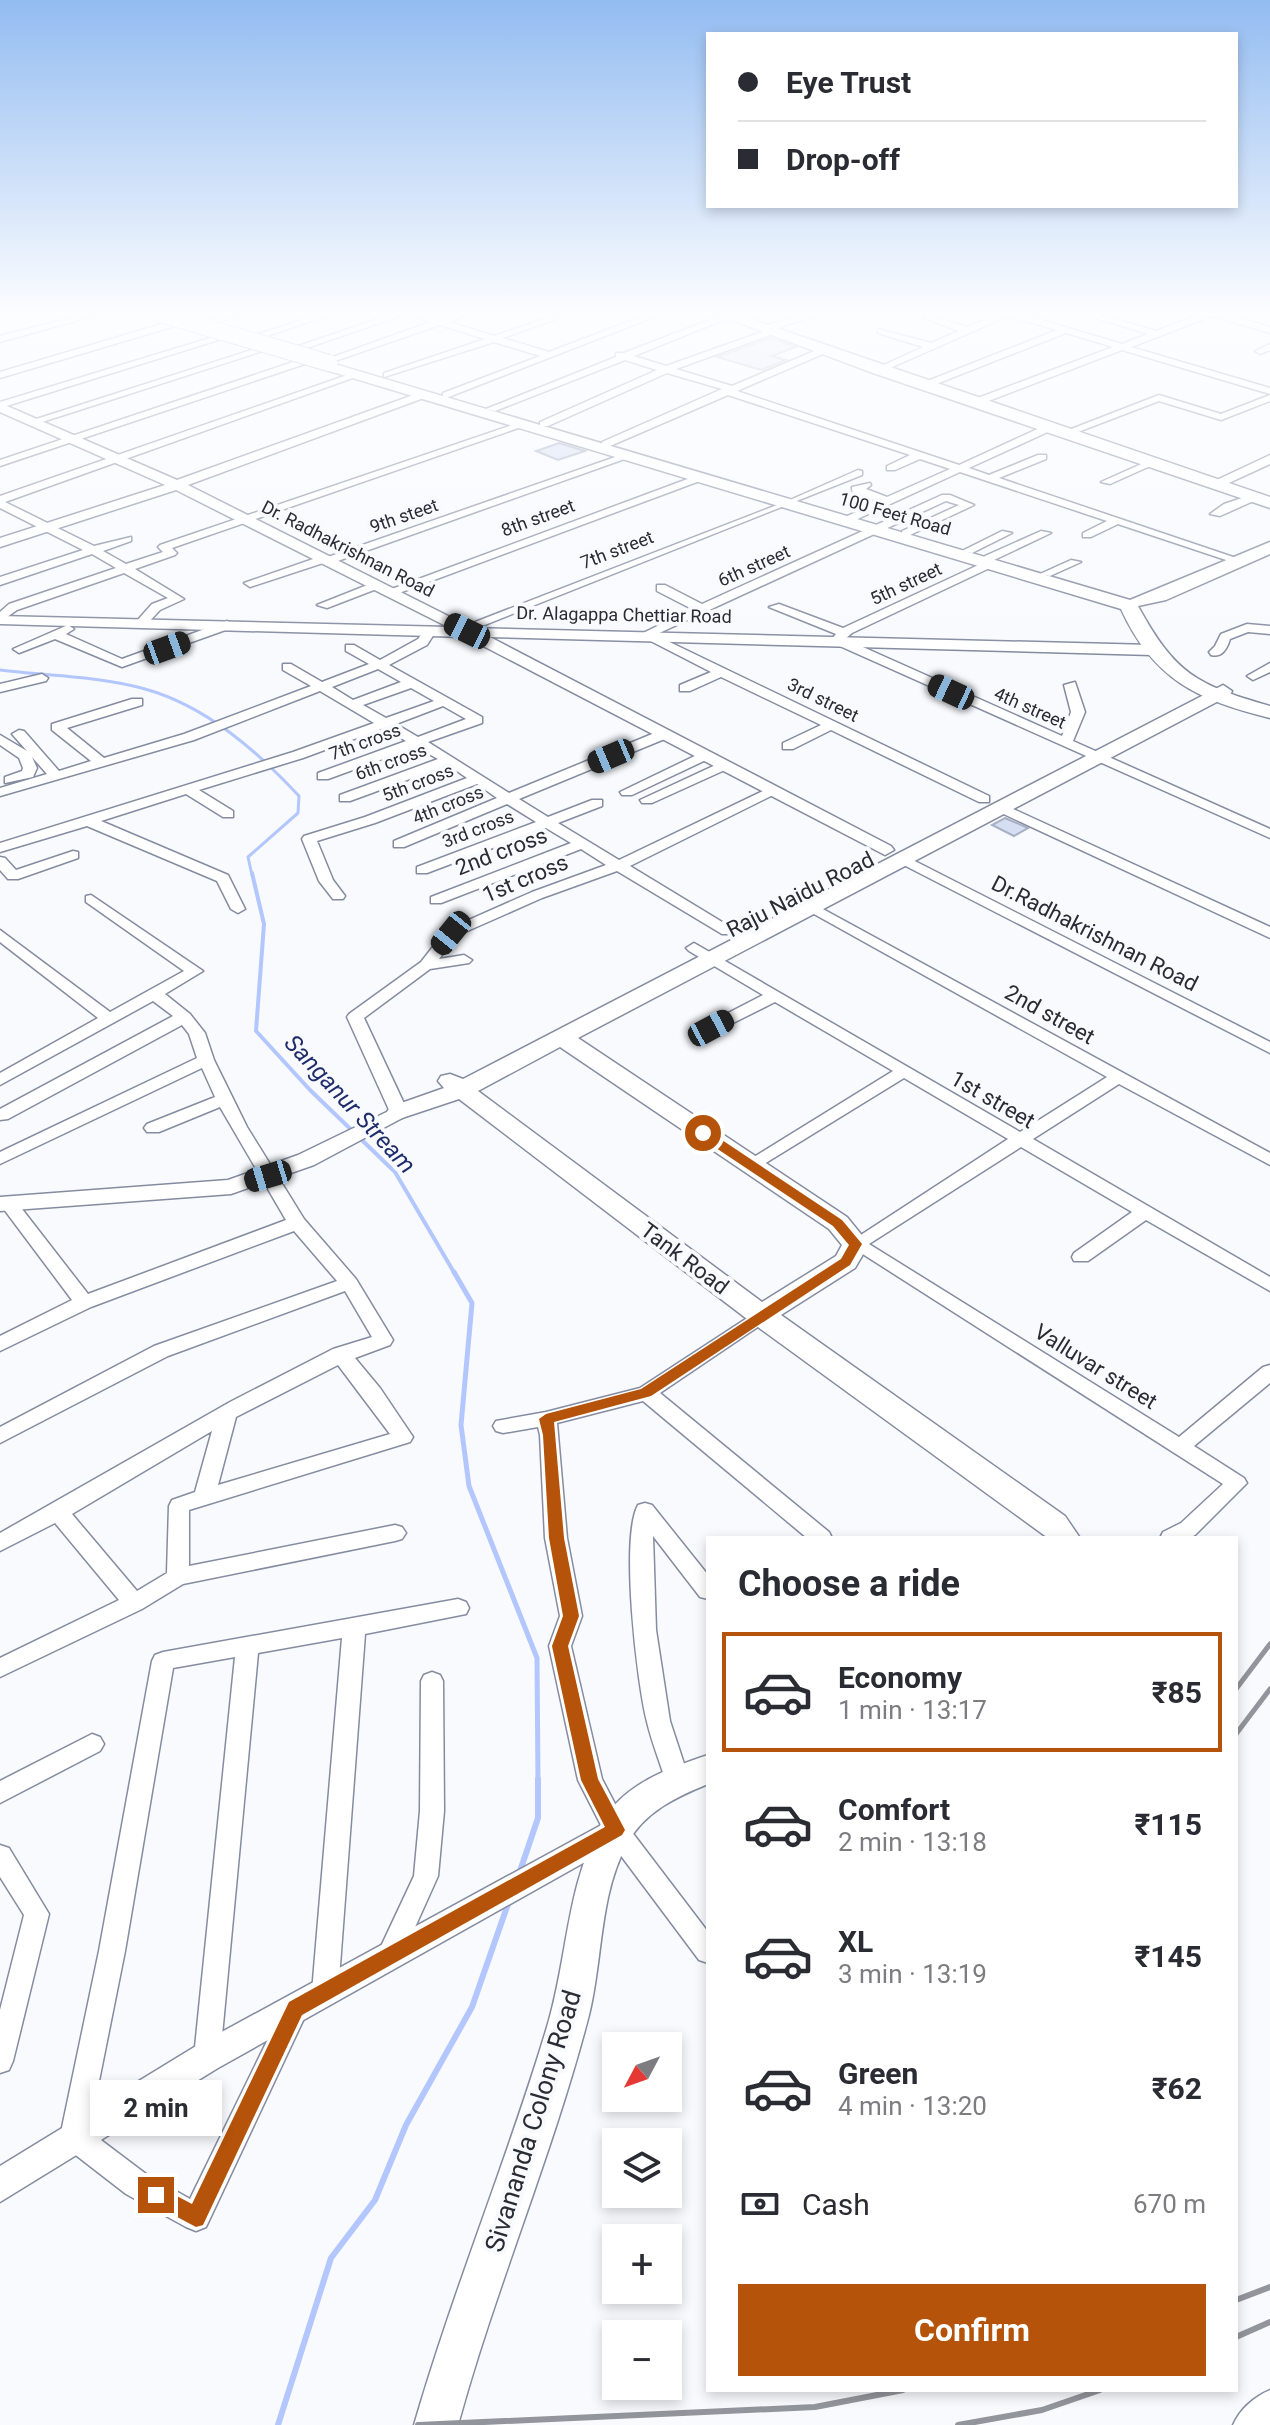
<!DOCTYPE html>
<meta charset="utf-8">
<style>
body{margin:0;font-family:Roboto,sans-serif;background:#f7f7f7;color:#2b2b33;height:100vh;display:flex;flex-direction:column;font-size:30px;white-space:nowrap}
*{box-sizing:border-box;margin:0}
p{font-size:26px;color:#7c7c81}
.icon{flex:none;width:44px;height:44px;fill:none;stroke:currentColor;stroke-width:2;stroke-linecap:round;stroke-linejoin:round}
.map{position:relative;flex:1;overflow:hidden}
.drawer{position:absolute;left:706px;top:1536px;width:532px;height:856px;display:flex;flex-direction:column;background:#fff;border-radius:0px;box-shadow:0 4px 12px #0003}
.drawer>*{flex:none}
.guide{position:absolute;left:706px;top:32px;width:532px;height:176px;border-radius:0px;box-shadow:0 4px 12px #0003;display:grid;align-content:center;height:176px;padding:0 32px;background:#fff}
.needle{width:52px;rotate:229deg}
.controls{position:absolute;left:602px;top:2032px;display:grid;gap:16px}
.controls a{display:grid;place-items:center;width:80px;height:80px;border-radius:0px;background:#fff;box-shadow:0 4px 12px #0003;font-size:40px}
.end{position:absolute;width:36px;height:36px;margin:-18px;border:10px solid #b45309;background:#fff;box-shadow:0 0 0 4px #fff}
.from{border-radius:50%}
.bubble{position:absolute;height:56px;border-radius:0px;background:#fff;box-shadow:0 4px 12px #0003;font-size:26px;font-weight:700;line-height:56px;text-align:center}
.car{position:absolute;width:24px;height:48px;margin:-24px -12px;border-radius:10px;box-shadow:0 0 6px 2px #0007;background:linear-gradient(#222 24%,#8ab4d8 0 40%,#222 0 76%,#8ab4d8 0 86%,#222 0)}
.guide b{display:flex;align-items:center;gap:28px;height:76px;font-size:30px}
.guide b+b{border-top:2px solid #e1e1e2}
.guide i{width:20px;height:20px;background:#2b2b33}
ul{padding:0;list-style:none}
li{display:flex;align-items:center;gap:24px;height:120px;margin:0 16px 12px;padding:0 16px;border:4px solid transparent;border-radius:0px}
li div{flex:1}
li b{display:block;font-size:30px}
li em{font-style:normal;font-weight:700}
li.selected{border-color:#b45309}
li>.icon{width:72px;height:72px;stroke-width:1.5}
h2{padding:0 32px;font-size:36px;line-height:96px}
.pay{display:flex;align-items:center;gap:20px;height:88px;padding:0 32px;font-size:30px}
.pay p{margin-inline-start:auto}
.cta{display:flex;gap:16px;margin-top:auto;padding:16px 32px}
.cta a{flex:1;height:92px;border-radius:0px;background:#b45309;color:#fff;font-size:32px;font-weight:700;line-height:92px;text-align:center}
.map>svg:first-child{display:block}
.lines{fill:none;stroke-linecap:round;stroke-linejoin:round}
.stream-far3{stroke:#b3c7fe;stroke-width:3}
.stream-far2{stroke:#b3c7fe;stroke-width:4}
.stream-far1{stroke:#b3c7fe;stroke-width:5}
.stream{stroke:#b3c7fe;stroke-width:6}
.building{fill:#d6def3;stroke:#a8b0c4;stroke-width:2}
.minor-casing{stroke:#858ca0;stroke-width:3}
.tertiary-casing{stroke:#858ca0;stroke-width:3}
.secondary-casing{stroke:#858ca0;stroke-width:3}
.primary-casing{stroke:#858ca0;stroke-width:3}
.minor{fill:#fff;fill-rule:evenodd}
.tertiary{fill:#fff;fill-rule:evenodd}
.secondary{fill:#fff;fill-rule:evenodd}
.primary{fill:#fff;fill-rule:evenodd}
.rail-far1{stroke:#92959b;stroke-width:5}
.rail{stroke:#92959b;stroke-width:6}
.primary-bridge-casing{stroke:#858ca0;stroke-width:18;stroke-linecap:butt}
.primary-bridge{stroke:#fff;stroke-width:16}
.route{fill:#b45309}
.labels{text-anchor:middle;stroke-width:8;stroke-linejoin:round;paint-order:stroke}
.far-street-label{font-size:18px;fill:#292c34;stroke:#f8fafe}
.street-label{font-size:22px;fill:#292c34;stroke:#f8fafe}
.water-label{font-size:24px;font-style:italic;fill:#1f2d6c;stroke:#f8fafe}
.near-street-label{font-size:26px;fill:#292c34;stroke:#f8fafe}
</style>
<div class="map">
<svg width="1270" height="2425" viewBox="0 0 1270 2425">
<rect width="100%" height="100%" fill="#f8fafe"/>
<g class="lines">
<!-- stream-far3 -->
<path class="stream-far3" d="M0,670C48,676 99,676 145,689C206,706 257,751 299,796L298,813L248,857L252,875"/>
<!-- stream-far2 -->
<polyline class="stream-far2" points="252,873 264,924 256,1031 310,1090 395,1172 455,1274"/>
<!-- stream-far1 -->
<polyline class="stream-far1" points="454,1272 472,1303 461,1425 469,1486 537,1658 538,1781"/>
<!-- stream -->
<g class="stream">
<polyline points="519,1874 538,1818 538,1779"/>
<polyline points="278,2425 331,2258 375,2200 406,2125 472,2007 509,1901"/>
</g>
</g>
<!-- building -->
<g class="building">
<polygon points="771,338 796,347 772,356 786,360 761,370 717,357"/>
<polygon points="559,443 582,450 585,451 558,460 536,451"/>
<polygon points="1005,818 1028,828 1014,836 992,825"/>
</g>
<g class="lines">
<!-- minor casing -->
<g class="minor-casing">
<g id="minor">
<polygon points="89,313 104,313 0,342 0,336"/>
<polygon points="231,313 245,313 204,327 199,324"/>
<polygon points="322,313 336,313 255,340 247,338"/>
<polygon points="395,313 419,313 440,319 459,313 471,313 449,322 494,336 561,313 573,313 503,338 549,352 651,313 664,313 446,398 443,397 443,393 540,356 494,342 384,377 384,373 485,339 440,325 335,361 327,359 431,322 406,314 295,352 287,350"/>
<polygon points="757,313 771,313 741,324 736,321"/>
<polygon points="810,313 824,313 771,330 773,334 676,369 732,386 819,349 825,349 825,353 737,391 959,465 1044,426 1052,426 1052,430 969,468 989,475 1038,455 1046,455 1046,459 999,478 1245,561 1235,563 1118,524 1091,537 1083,537 1083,533 1107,521 960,472 851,522 843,522 843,518 878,502 852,491 852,487 870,483 871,485 866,489 887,497 950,469 920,459 895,470 887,470 887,466 910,455 728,395 610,446 602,446 602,442 722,389 667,373 548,426 540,426 540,422 657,370 625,360 495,411 486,409 616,357 616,353 624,353 725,314 733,316 634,356 666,366 762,332 760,327"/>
<polygon points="1000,313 1018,313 1122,344 1148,334 1080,313 1093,313 1156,331 1203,313 1222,313 1270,327 1270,333 1212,316 1131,347 1270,388 1270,394 1122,350 978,405 970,405 970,401 1113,347 1066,333 926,388 920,388 920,384 1057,330 1008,316 881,372 873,370 923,347 878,333 878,329 931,343 959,331 924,318 924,314 967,327"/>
<polygon points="189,316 192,321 0,378 0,372"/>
<polygon points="223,334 231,336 0,408 0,402"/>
<polygon points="1270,344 1270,350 1260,354 1255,351"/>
<polygon points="264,346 272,348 36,424 27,422"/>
<polygon points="308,357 311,358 311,362 0,466 0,460"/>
<polygon points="353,373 361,375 5,502 94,546 131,537 131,541 103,551 126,564 163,552 158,547 160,545 521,422 530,424 172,548 177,553 175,555 135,569 184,599 160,610 145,626 135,623 152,604 168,598 124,573 17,610 0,622 0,612 9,604 116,568 92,554 0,585 0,577 83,550 0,508 0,496"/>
<polygon points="1159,395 1221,414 1270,395 1270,401 1221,420 1159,401 1070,435 1061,433"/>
<polygon points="624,454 633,456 332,563 323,563 250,587 244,583 319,557 328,557"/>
<polygon points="1148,461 1157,463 1110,484 1101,482"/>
<polygon points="858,470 862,471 862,475 472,630 471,634 463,634 457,629 790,500"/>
<polygon points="701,474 706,477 705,479 391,596 381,593"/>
<polygon points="1254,494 1259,497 1258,499 1220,516 1210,514 1224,504"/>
<polygon points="942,495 950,495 974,505 910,535 902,535 902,531 959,505 946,501 655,635 989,796 989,802 979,802 831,730 793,749 783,749 783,743 821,725 721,677 690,691 680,691 680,685 711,672 639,635 692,609 657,591 657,585 665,585 702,604"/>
<polygon points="1002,531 1012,533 972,553 962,551"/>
<polygon points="1041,531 1051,533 994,560 998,563 996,565 852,633 845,639 1062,736 1071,712 1064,685 1075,682 1085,712 1073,741 1270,829 1270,838 833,643 831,640 836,634 769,607 779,604 843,628 987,561 983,558 985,556"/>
<polygon points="1071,560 1081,562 1050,576 1040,574"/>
<polygon points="375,582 381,586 379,588 327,608 317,605"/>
<polygon points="227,621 233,625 231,628 122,667 55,639 19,653 13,649 68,625 74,629 66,634 122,659"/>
<path d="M1247,624L1270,626V634L1248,632L1230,639C1227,649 1222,658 1211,655L1209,652L1215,646L1221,634Z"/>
<path d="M430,627L436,631L427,645L389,665L482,717V723L428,742L509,793L657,732H667V738L519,799L548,817L592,800H602V806L558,823L619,860L767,789H777L779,792L630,866L732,928V934H722L617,871L542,898L456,936L439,959L464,955L472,960L469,963L430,969L364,1018L408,1112L399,1117L390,1112L347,1017L349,1014L421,962L446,930L532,892L606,865L581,849L441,903H431V897L571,843L546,828L427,873H417V867L536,822L507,804L404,847H394V841L497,798L477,784L375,823L317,841L333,880L345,896L343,899H333L319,881L302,839L304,836L365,817L467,778L448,765L350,801H340V795L438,759L416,747L328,779H318V773L406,741L384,728L303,758L199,790L233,811V817H223L186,794L101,821L228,875L245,909L238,913L231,909L217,881L87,826L0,852V843L293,752L374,723L320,691L194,740L0,796V788L47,774L32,757L37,768L33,777L5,783V777L22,771L23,768L19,758L0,745V735L27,751L12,734L19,730L24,731L59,771L91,761L52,730V724L132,699H142V705L67,728L104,758L184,734L311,686L283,670V664H291L322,682L369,664L346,651V645H354L380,660L418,639L426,628ZM378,669L401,682L353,700L332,687ZM411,688L434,701L386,718L363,705ZM443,706L466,719L418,737L396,724Z"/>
<polygon points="1270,663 1270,672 1253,680 1247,676"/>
<polygon points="42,674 48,678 46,681 0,692 0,684"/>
<polygon points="703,752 710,756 708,759 632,795 622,795 620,792"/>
<polygon points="722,762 729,766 727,769 652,803 642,803 640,800"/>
<polygon points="1000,803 1270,927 1270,938 995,810 993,807"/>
<polygon points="73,851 78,852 78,858 18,879 8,879 0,870 0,857 5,858 16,870"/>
<polygon points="901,854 1270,1042 1270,1053 896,861 896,855"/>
<path d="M91,895L203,971L165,994L190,1014L205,1033L214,1060L247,1127L304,1219L356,1279L393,1340L390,1345L355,1358L380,1388L413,1437L410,1442L189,1510V1566L395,1525L402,1527L406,1533L402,1539L395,1541L183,1584L142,1609L0,1677V1658L119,1600L55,1523L0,1551V1533L230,1402L333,1349L372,1337L345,1291L168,1356L0,1443V1427L154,1346L337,1281L294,1231L91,1307L0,1351V1336L72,1300L0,1204L3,1200H15L88,1294L286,1220L220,1107L159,1132H147L144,1128L147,1124L215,1097L202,1068L0,1164V1152L197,1058L189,1034L182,1025L8,1119L0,1120V1109L173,1016L153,1001L0,1085V1073L98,1018L0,942V930L110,1012L184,971L86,902V896ZM338,1365L390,1434L218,1485L236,1417ZM212,1431L195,1492L172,1500L169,1506L167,1573L137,1591L72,1514Z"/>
<polygon points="810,902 1270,1153 1270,1165 1119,1084 1033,1139 1270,1277 1270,1291 1146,1220 1088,1261 1074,1261 1072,1257 1074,1253 1132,1212 1021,1147 869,1244 1179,1437 1263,1367 1270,1365 1270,1383 1194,1446 1244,1478 1247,1483 1195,1535 1189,1538 1160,1538 1163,1532 1181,1523 1223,1484 847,1244 1008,1139 904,1078 756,1169 744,1169 741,1165 893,1071 775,1002 717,1031 705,1031 703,1028 705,1025 763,995 689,951 686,948 694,943 1020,1132 1107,1077 805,909 803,906"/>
<polygon points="761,1309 771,1315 768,1320 660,1393 829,1532 832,1538 807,1538 643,1401 557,1423 567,1538 582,1616 571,1646 602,1779 625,1823 708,1932 708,1963 699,1960 607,1837 578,1780 549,1646 560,1616 545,1538 540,1435 538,1427 503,1433 496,1431 493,1426 496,1421 546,1412 640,1388"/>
<path d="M645,1503L652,1505L708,1575V1599L700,1597L653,1536L656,1630L670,1721L690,1782L686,1789L678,1792L670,1789L666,1782C660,1762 652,1743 647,1722C637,1683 620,1538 638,1505Z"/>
<polygon points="458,1599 466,1602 469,1608 466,1614 365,1634 338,1992 334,2000 325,2004 316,2000 312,1992 342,1638 258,1653 220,2057 216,2066 207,2069 198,2066 194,2057 235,1657 173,1668 125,1951 89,2131 146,2174 190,2199 286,2002 295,1998 304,2002 308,2010 206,2227 196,2231 186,2227 126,2194 64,2146 60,2137 99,1951 152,1661 155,1655 163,1652"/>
<polygon points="432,1672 440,1675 443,1681 444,1811 438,1876 399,1963 390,1966 381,1963 377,1955 414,1876 420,1811 421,1681 424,1675"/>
<polygon points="92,1734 100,1737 104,1744 100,1751 0,1803 0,1781"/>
<polygon points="0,1845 9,1848 49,1914 13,2061 9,2070 0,2073 0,2010 24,1915 0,1877"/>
<path d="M1270,2390V2425H1233C1240,2409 1254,2397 1270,2390Z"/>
</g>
</g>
<!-- tertiary casing -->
<g class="tertiary-casing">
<g id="tertiary">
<polygon points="419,393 429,396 188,485 472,628 1152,645 1160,650 1152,655 490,637 891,846 894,850 885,855 466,637 0,624 0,616 448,627 176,490 0,547 0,538 165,485 0,412 0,403 177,480"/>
<polygon points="1270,455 1270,464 1218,488 1206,485"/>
<polygon points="399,1106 406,1108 409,1112 406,1116 314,1165 231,1194 0,1211 0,1197 228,1180 298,1155"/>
<polygon points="616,1817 626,1821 631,1830 626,1839 218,2068 0,2202 0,2166 196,2046"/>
</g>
</g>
<!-- secondary casing -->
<g class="secondary-casing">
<g id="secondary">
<path d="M1223,685L1232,691L1230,695L578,1038L847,1217L869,1244L855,1268L781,1315L1065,1516L1080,1538H1048L751,1322L459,1099L399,1119L390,1117L387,1112L390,1107L444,1088L438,1081L441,1076L450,1074L463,1079ZM560,1047L829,1229L842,1245L836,1256L762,1302L478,1091Z"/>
<path d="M708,1755V1784C676,1797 644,1812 627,1844C599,1895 603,1959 589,2015C553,2154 496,2286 458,2425H414C453,2290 507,2161 547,2027C568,1958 566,1885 602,1822C624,1784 669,1768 708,1755Z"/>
</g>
</g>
<!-- primary casing -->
<g class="primary-casing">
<g id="primary">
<polygon points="713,313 733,313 1270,497 1270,508 873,373"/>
<path d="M301,354L1130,600L1270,542V554L1166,600L1138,606C1175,674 1197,685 1270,706V718C1197,700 1153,679 1121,609L296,361L294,358Z"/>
</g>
</g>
<!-- minor -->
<use href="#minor" class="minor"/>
<!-- tertiary -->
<use href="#tertiary" class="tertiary"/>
<!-- secondary -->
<use href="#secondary" class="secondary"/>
<!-- primary -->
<use href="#primary" class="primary"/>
<!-- rail-far1 -->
<g class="rail-far1">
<polyline points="1236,1689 1270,1644"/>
<polyline points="1236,1734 1270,1689"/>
</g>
<!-- rail -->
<g class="rail">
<polyline points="1236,2300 1270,2287"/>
<polyline points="1236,2337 1270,2322"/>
<polyline points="418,2425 815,2407 903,2390"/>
<polyline points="958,2425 1042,2410 1100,2390"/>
</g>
<!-- primary-bridge casing -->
<g class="primary-bridge-casing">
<polyline id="primary-bridge" points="157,313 329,363"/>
</g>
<!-- primary-bridge -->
<use href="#primary-bridge" class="primary-bridge"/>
</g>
<!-- sky -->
<linearGradient id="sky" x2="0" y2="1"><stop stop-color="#93bcf1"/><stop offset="0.48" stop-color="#fcfdff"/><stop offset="1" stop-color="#fcfdff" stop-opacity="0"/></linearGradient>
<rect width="1270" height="652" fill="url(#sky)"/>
<!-- route -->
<polygon class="route" points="698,1130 707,1130 842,1220 862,1244 850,1265 651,1396 554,1422 564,1538 579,1616 568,1646 598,1779 625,1830 622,1835 302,2015 203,2225 196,2227 149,2202 146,2195 149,2188 156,2185 192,2204 289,2002 605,1827 581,1780 552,1646 563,1616 549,1538 543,1435 539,1419 546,1414 641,1389 841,1259 849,1245 833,1226 698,1136"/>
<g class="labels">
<!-- far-street labels -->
<g class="far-street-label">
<text transform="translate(895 514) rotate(16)" y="6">100 Feet Road</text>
<text transform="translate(404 516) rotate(-19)" y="6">9th steet</text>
<text transform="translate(538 518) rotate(-20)" y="6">8th street</text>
<text transform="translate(348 549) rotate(27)" y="6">Dr. Radhakrishnan Road</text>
<text transform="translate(617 550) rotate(-21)" y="6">7th street</text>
<text transform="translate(754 566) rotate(-24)" y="6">6th street</text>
<text transform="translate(906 584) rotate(-25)" y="6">5th street</text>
<text transform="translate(624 615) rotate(1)" y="6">Dr. Alagappa Chettiar Road</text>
<text transform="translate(823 700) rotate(26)" y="6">3rd street</text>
<text transform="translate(1030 708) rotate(24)" y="6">4th street</text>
<text transform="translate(365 742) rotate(-20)" y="6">7th cross</text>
<text transform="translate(391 762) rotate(-20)" y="6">6th cross</text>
<text transform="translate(418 783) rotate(-21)" y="6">5th cross</text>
<text transform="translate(448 805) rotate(-22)" y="6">4th cross</text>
<text transform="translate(478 829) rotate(-21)" y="6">3rd cross</text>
</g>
<!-- street labels -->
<g class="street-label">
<text transform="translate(501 851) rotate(-21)" y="8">2nd cross</text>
<text transform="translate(525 878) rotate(-23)" y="8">1st cross</text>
<text transform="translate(800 894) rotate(-27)" y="8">Raju Naidu Road</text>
<text transform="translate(1095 933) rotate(27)" y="8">Dr.Radhakrishnan Road</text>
<text transform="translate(1050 1014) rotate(29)" y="8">2nd street</text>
<text transform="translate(993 1099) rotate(30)" y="8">1st street</text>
<text transform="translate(685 1258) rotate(37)" y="8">Tank Road</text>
<text transform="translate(1096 1366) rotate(32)" y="8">Valluvar street</text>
</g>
<!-- water labels -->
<g class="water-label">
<text transform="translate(350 1104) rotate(47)" y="8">Sanganur Stream</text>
</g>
<!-- near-street labels -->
<g class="near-street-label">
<text transform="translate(533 2121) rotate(-73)" y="9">Sivananda Colony Road</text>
</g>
</g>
</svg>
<div class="controls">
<a><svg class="needle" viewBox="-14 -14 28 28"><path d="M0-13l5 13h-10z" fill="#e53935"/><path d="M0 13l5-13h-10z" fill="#7c7c81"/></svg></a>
<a><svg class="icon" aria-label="layers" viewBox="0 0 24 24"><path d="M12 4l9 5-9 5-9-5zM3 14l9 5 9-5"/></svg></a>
<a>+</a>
<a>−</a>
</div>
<i class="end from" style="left:703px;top:1133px"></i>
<i class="end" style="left:156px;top:2195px"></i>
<div class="bubble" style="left:90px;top:2080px;width:132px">2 min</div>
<i class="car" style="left:467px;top:631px;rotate:296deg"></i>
<i class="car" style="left:167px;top:648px;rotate:70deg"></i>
<i class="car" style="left:951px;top:692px;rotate:295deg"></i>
<i class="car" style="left:611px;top:756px;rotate:247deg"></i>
<i class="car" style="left:451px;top:933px;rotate:219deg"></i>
<i class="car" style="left:711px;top:1028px;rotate:62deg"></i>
<i class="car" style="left:268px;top:1176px;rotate:253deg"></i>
<div class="guide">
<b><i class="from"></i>Eye Trust</b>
<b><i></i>Drop-off</b>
</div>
<section class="drawer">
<h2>Choose a ride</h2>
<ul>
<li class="selected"><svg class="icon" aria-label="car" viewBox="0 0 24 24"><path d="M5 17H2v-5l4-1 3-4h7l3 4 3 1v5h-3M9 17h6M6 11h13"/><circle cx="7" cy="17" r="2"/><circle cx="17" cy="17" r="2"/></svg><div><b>Economy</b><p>1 min · 13:17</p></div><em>₹85</em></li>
<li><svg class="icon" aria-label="car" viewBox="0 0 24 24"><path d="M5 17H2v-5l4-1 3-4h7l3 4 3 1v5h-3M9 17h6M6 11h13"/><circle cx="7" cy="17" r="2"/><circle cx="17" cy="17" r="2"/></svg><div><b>Comfort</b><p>2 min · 13:18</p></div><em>₹115</em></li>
<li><svg class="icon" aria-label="car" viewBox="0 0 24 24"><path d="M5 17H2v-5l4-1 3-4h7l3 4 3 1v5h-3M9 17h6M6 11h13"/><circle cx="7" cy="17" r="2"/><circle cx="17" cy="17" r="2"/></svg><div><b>XL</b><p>3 min · 13:19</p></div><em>₹145</em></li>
<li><svg class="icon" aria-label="car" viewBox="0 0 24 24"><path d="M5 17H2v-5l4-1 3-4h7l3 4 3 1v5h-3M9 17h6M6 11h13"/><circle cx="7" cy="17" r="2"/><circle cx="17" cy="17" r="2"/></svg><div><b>Green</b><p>4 min · 13:20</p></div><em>₹62</em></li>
</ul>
<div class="pay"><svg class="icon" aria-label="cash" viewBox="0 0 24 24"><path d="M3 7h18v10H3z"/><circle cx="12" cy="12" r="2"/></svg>Cash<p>670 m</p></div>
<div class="cta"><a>Confirm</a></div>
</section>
</div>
